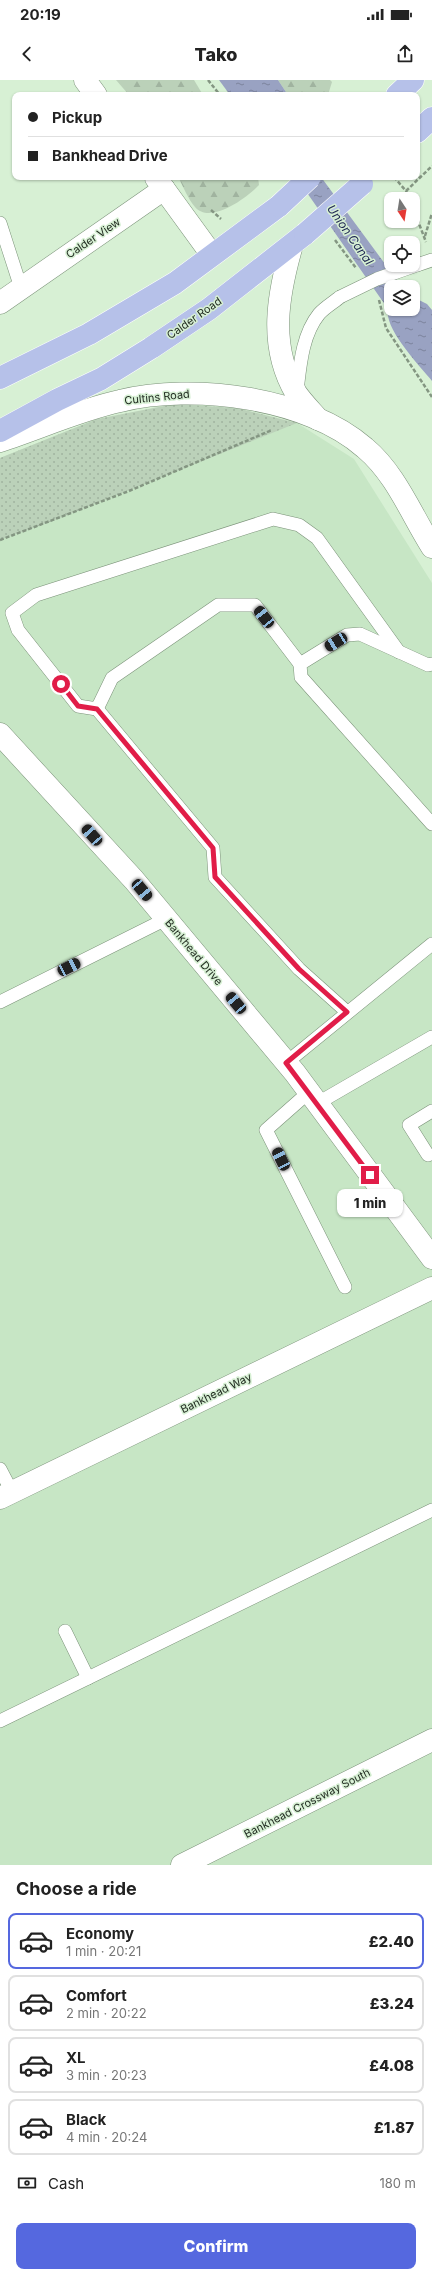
<!DOCTYPE html>
<meta charset="utf-8">
<style>
body{margin:0;font-family:Inter,sans-serif;background:#f6f6f6;color:#222;height:100vh;display:flex;flex-direction:column;font-size:15px;white-space:nowrap}
*{box-sizing:border-box;margin:0}
p{font-size:13px;color:#767676}
.icon{flex:none;width:22px;height:22px;fill:none;stroke:currentColor;stroke-width:2;stroke-linecap:round;stroke-linejoin:round}
.map{position:relative;height:1785px;overflow:hidden}
.drawer{display:flex;flex-direction:column;background:#fff;flex:1}
.drawer>*{flex:none}
.hud{position:absolute;left:12px;top:12px;width:408px;height:88px;border-radius:8px;box-shadow:0 1px 3px #0004;display:grid;align-content:center;height:88px;padding:0 16px;background:#fff}
.needle{width:26px;rotate:168deg}
.buttons{position:absolute;left:384px;top:112px;display:grid;gap:8px}
.buttons a{display:grid;place-items:center;width:36px;height:36px;border-radius:8px;background:#fff;box-shadow:0 1px 3px #0004;font-size:20px}
.end{position:absolute;width:18px;height:18px;margin:-9px;border:5px solid #e11d48;background:#fff;box-shadow:0 0 0 2px #fff}
.from{border-radius:50%}
.bubble{position:absolute;height:28px;border-radius:8px;background:#fff;box-shadow:0 1px 3px #0004;font-size:13px;font-weight:800;line-height:28px;text-align:center}
.car{position:absolute;width:12px;height:24px;margin:-12px -6px;border-radius:5px;box-shadow:0 0 3px 1px #0007;background:linear-gradient(#222 24%,#8ab4d8 0 40%,#222 0 76%,#8ab4d8 0 86%,#222 0)}
.hud b{display:flex;align-items:center;gap:14px;height:38px;font-size:15px}
.hud b+b{border-top:1px solid #e0e0e0}
.hud i{width:10px;height:10px;background:#222}
ul{padding:0;list-style:none}
li{display:flex;align-items:center;gap:12px;height:56px;margin:0 8px 6px;padding:0 8px;border:2px solid #e0e0e0;border-radius:8px}
li div{flex:1}
li b{display:block;font-size:15px}
li em{font-style:normal;font-weight:800}
li.current{border-color:#5568df}
li>.icon{width:36px;height:36px;stroke-width:1.5}
h2{padding:0 16px;font-size:18px;line-height:48px}
.pay{display:flex;align-items:center;gap:10px;height:44px;padding:0 16px;font-size:15px}
.pay p{margin-inline-start:auto}
.primary-button{display:flex;gap:8px;margin-top:auto;padding:8px 16px}
.primary-button a{flex:1;height:46px;border-radius:8px;background:#5568df;color:#fff;font-size:16px;font-weight:800;line-height:46px;text-align:center}
.status{display:flex;justify-content:space-between;align-items:center;height:28px;padding:0 20px;background:#fff;direction:ltr}
.status svg{height:11px;fill:currentColor}
header{display:flex;justify-content:space-between;align-items:center;height:52px;padding:0 16px;background:#fff;font-size:18px;font-weight:800}
.map>svg:first-child{display:block}
.built{fill:#c7e6c5}
.grass{fill:url(#grass-dots)}
.forest{fill:url(#forest-firs)}
.water{fill:url(#water-ripples)}
.lines{fill:none;stroke-linecap:round;stroke-linejoin:round}
.service-casing{stroke:#7b9279;stroke-width:14}
.minor-casing{stroke:#7b9279;stroke-width:23}
.tertiary-casing{stroke:#7b9279;stroke-width:23}
.primary-casing{stroke:#fff;stroke-width:23}
.path{stroke:#849682;stroke-width:2.5;stroke-dasharray:4 2;stroke-linecap:butt}
.service{stroke:#fff;stroke-width:13}
.minor{stroke:#fff;stroke-width:22}
.tertiary{stroke:#fff;stroke-width:22}
.primary{stroke:#b6c1e9;stroke-width:22}
.service-bridge-casing{stroke:#7b9279;stroke-width:14;stroke-linecap:butt}
.primary-bridge-casing{stroke:#fff;stroke-width:23;stroke-linecap:butt}
.service-bridge{stroke:#fff;stroke-width:13}
.primary-bridge{stroke:#b6c1e9;stroke-width:22}
.route{stroke:#e11d48;stroke-width:5}
.labels{text-anchor:middle;stroke-width:3;stroke-linejoin:round;paint-order:stroke}
.street-label{font-size:11px;fill:#1e281e;stroke:#d7f0d4}
.water-label{font-size:12px;font-style:italic;fill:#1f2752;stroke:#d7f0d4}
</style>
<div class="status"><b>20:19</b><svg viewBox="0 0 49 12"><path d="M0 12V9h3v3zM5 12V6h3v6zM10 12V3h3v9zM15 12V0h3v12zM26 1h20v11H26zM47 4h2v5h-2z"/></svg></div>
<header><svg class="icon" aria-label="back" viewBox="0 0 24 24"><path d="M15 5l-7 7 7 7"/></svg>Tako<svg class="icon" aria-label="share" viewBox="0 0 24 24"><path d="M12 15V3M7 8l5-5 5 5M5 13v7h14v-7"/></svg></header>
<div class="map">
<svg width="432" height="1785" viewBox="0 0 432 1785">
<defs>
<pattern id="grass-dots" width="8" height="8" patternUnits="userSpaceOnUse"><rect width="8" height="8" fill="#bbd1b9"/><path d="M2 2h.1M6 6h.1" fill="none" stroke="#a0b39f" stroke-width="1.8" stroke-linecap="round"/></pattern>
<pattern id="forest-firs" width="22" height="20" patternUnits="userSpaceOnUse"><rect width="22" height="20" fill="#bbd1b9"/><path d="M5 1l3.5 6h-7zM16 11l3.5 6h-7z" fill="#a0b39f"/></pattern>
<pattern id="water-ripples" width="26" height="14" patternUnits="userSpaceOnUse"><rect width="26" height="14" fill="#99a2c2"/><path d="M2 4q2-2 4 0t4 0M15 11q2-2 4 0t4 0" fill="none" stroke="#7c849d"/></pattern>
</defs>
<rect width="100%" height="100%" fill="#d7f0d4"/>
<!-- built -->
<polygon class="built" points="97,339 297,343 354,379 432,503 432,1785 0,1785 0,378"/>
<!-- grass -->
<polygon class="grass" points="174,324 237,328 297,343 50,442 0,460 0,378 97,339"/>
<!-- forest -->
<g class="forest">
<polygon points="116,0 194,0 203,15 129,15"/>
<polygon points="278,0 330,0 332,2 328,15 288,15"/>
<path d="M178,97H258L259,105C247,118 210,145 195,127C188,119 183,106 178,97Z"/>
</g>
<!-- water -->
<g class="water">
<polygon points="219,0 278,0 288,15 230,15"/>
<path d="M296,97H321L402,207H391V229H413V217L427,224L432,230V301C419,285 384,249 388,229Z"/>
</g>
<g class="lines">
<!-- service casing -->
<g class="service-casing">
<g id="service">
<polyline points="0,143 21,208"/>
<polyline points="417,185 432,180"/>
<path d="M297,311C300,286 302,255 319,234C324,228 334,222 340,217"/>
<polyline points="300,584 255,525 218,525 112,598 97,629 78,626 18,550 12,533 36,515 273,439 299,445 317,458 399,572"/>
<polyline points="432,584 428,585 360,554 347,555 300,584 301,597 432,744"/>
<polyline points="97,629 213,768 215,797 299,889 347,932"/>
<polyline points="0,922 166,839"/>
<polyline points="286,983 432,864"/>
<polyline points="309,1012 266,1050 345,1207"/>
<polyline points="318,1023 432,957"/>
<polyline points="428,1075 409,1045 432,1031"/>
<polyline points="0,1389 12,1412"/>
<polyline points="65,1551 88,1598"/>
<polyline points="0,1641 432,1430"/>
</g>
</g>
<!-- minor casing -->
<g class="minor-casing">
<g id="minor">
<polyline points="85,0 96,15"/>
<polyline points="156,98 212,175"/>
<polyline points="0,223 164,109"/>
<polyline points="0,654 134,800 295,993 432,1178"/>
<polyline points="0,1418 432,1208"/>
<polyline points="182,1785 432,1660"/>
</g>
</g>
<!-- tertiary casing -->
<g class="tertiary-casing">
<g id="tertiary">
<path d="M292,165C278,214 268,266 296,313C302,322 311,331 318,339"/>
<path d="M0,361C40,348 79,330 120,321C193,303 307,317 365,368C396,394 411,434 432,467"/>
</g>
</g>
<!-- primary casing -->
<g class="primary-casing">
<g id="primary">
<polyline points="397,15 413,0"/>
<polyline points="417,52 432,38"/>
<polyline points="0,298 89,254 175,203 279,126"/>
<polyline points="0,351 57,320 101,299 151,268 209,229 305,154"/>
</g>
</g>
<!-- path -->
<g class="path">
<polyline points="208,0 220,15"/>
<polyline points="394,97 406,111 409,119"/>
<polyline points="406,111 432,86"/>
<polyline points="413,128 426,162"/>
<polyline points="211,130 221,139"/>
<polyline points="425,156 432,133"/>
<polyline points="335,160 356,188"/>
<polyline points="379,220 386,248 432,317"/>
<polyline points="0,460 129,411 272,350"/>
</g>
<!-- service -->
<use href="#service" class="service"/>
<!-- minor -->
<use href="#minor" class="minor"/>
<!-- tertiary -->
<use href="#tertiary" class="tertiary"/>
<!-- primary -->
<use href="#primary" class="primary"/>
<!-- service-bridge casing -->
<g class="service-bridge-casing">
<polyline id="service-bridge" points="340,217 377,199 417,185"/>
</g>
<!-- primary-bridge casing -->
<g class="primary-bridge-casing">
<g id="primary-bridge">
<polyline points="279,126 310,97"/>
<polyline points="305,154 362,104"/>
</g>
</g>
<!-- service-bridge -->
<use href="#service-bridge" class="service-bridge"/>
<!-- primary-bridge -->
<use href="#primary-bridge" class="primary-bridge"/>
</g>
<g class="lines">
<!-- route -->
<polyline class="route" points="61,604 78,626 97,629 213,768 215,797 299,889 347,932 286,983 370,1095"/>
</g>
<g class="labels">
<!-- street labels -->
<g class="street-label">
<text transform="translate(93 158) rotate(-34)" y="4">Calder View</text>
<text transform="translate(194 238) rotate(-35)" y="4">Calder Road</text>
<text transform="translate(157 317) rotate(-6)" y="4">Cultins Road</text>
<text transform="translate(194 872) rotate(50)" y="4">Bankhead Drive</text>
<text transform="translate(216 1313) rotate(-26)" y="4">Bankhead Way</text>
<text transform="translate(307 1723) rotate(-27)" y="4">Bankhead Crossway South</text>
</g>
<!-- water labels -->
<g class="water-label">
<text transform="translate(350 155) rotate(55)" y="4">Union Canal</text>
</g>
</g>
</svg>
<div class="buttons">
<a><svg class="needle" viewBox="-14 -14 28 28"><path d="M0-13l5 13h-10z" fill="#e53935"/><path d="M0 13l5-13h-10z" fill="#767676"/></svg></a>
<a><svg class="icon" aria-label="locate" viewBox="0 0 24 24"><circle cx="12" cy="12" r="6"/><path d="M12 2v4M12 18v4M2 12h4M18 12h4"/></svg></a>
<a><svg class="icon" aria-label="layers" viewBox="0 0 24 24"><path d="M12 4l9 5-9 5-9-5zM3 14l9 5 9-5"/></svg></a>
</div>
<i class="end from" style="left:61px;top:604px"></i>
<i class="end" style="left:370px;top:1095px"></i>
<div class="bubble" style="left:337px;top:1109px;width:66px">1 min</div>
<i class="car" style="left:264px;top:537px;rotate:322deg"></i>
<i class="car" style="left:336px;top:562px;rotate:239deg"></i>
<i class="car" style="left:92px;top:755px;rotate:318deg"></i>
<i class="car" style="left:142px;top:810px;rotate:140deg"></i>
<i class="car" style="left:69px;top:887px;rotate:63deg"></i>
<i class="car" style="left:236px;top:923px;rotate:320deg"></i>
<i class="car" style="left:281px;top:1079px;rotate:334deg"></i>
<div class="hud">
<b><i class="from"></i>Pickup</b>
<b><i></i>Bankhead Drive</b>
</div>
</div>
<section class="drawer">
<h2>Choose a ride</h2>
<ul>
<li class="current"><svg class="icon" aria-label="car" viewBox="0 0 24 24"><path d="M5 17H2v-5l4-1 3-4h7l3 4 3 1v5h-3M9 17h6M6 11h13"/><circle cx="7" cy="17" r="2"/><circle cx="17" cy="17" r="2"/></svg><div><b>Economy</b><p>1 min · 20:21</p></div><em>£2.40</em></li>
<li><svg class="icon" aria-label="car" viewBox="0 0 24 24"><path d="M5 17H2v-5l4-1 3-4h7l3 4 3 1v5h-3M9 17h6M6 11h13"/><circle cx="7" cy="17" r="2"/><circle cx="17" cy="17" r="2"/></svg><div><b>Comfort</b><p>2 min · 20:22</p></div><em>£3.24</em></li>
<li><svg class="icon" aria-label="car" viewBox="0 0 24 24"><path d="M5 17H2v-5l4-1 3-4h7l3 4 3 1v5h-3M9 17h6M6 11h13"/><circle cx="7" cy="17" r="2"/><circle cx="17" cy="17" r="2"/></svg><div><b>XL</b><p>3 min · 20:23</p></div><em>£4.08</em></li>
<li><svg class="icon" aria-label="car" viewBox="0 0 24 24"><path d="M5 17H2v-5l4-1 3-4h7l3 4 3 1v5h-3M9 17h6M6 11h13"/><circle cx="7" cy="17" r="2"/><circle cx="17" cy="17" r="2"/></svg><div><b>Black</b><p>4 min · 20:24</p></div><em>£1.87</em></li>
</ul>
<div class="pay"><svg class="icon" aria-label="cash" viewBox="0 0 24 24"><path d="M3 7h18v10H3z"/><circle cx="12" cy="12" r="2"/></svg>Cash<p>180 m</p></div>
<div class="primary-button"><a>Confirm</a></div>
</section>
